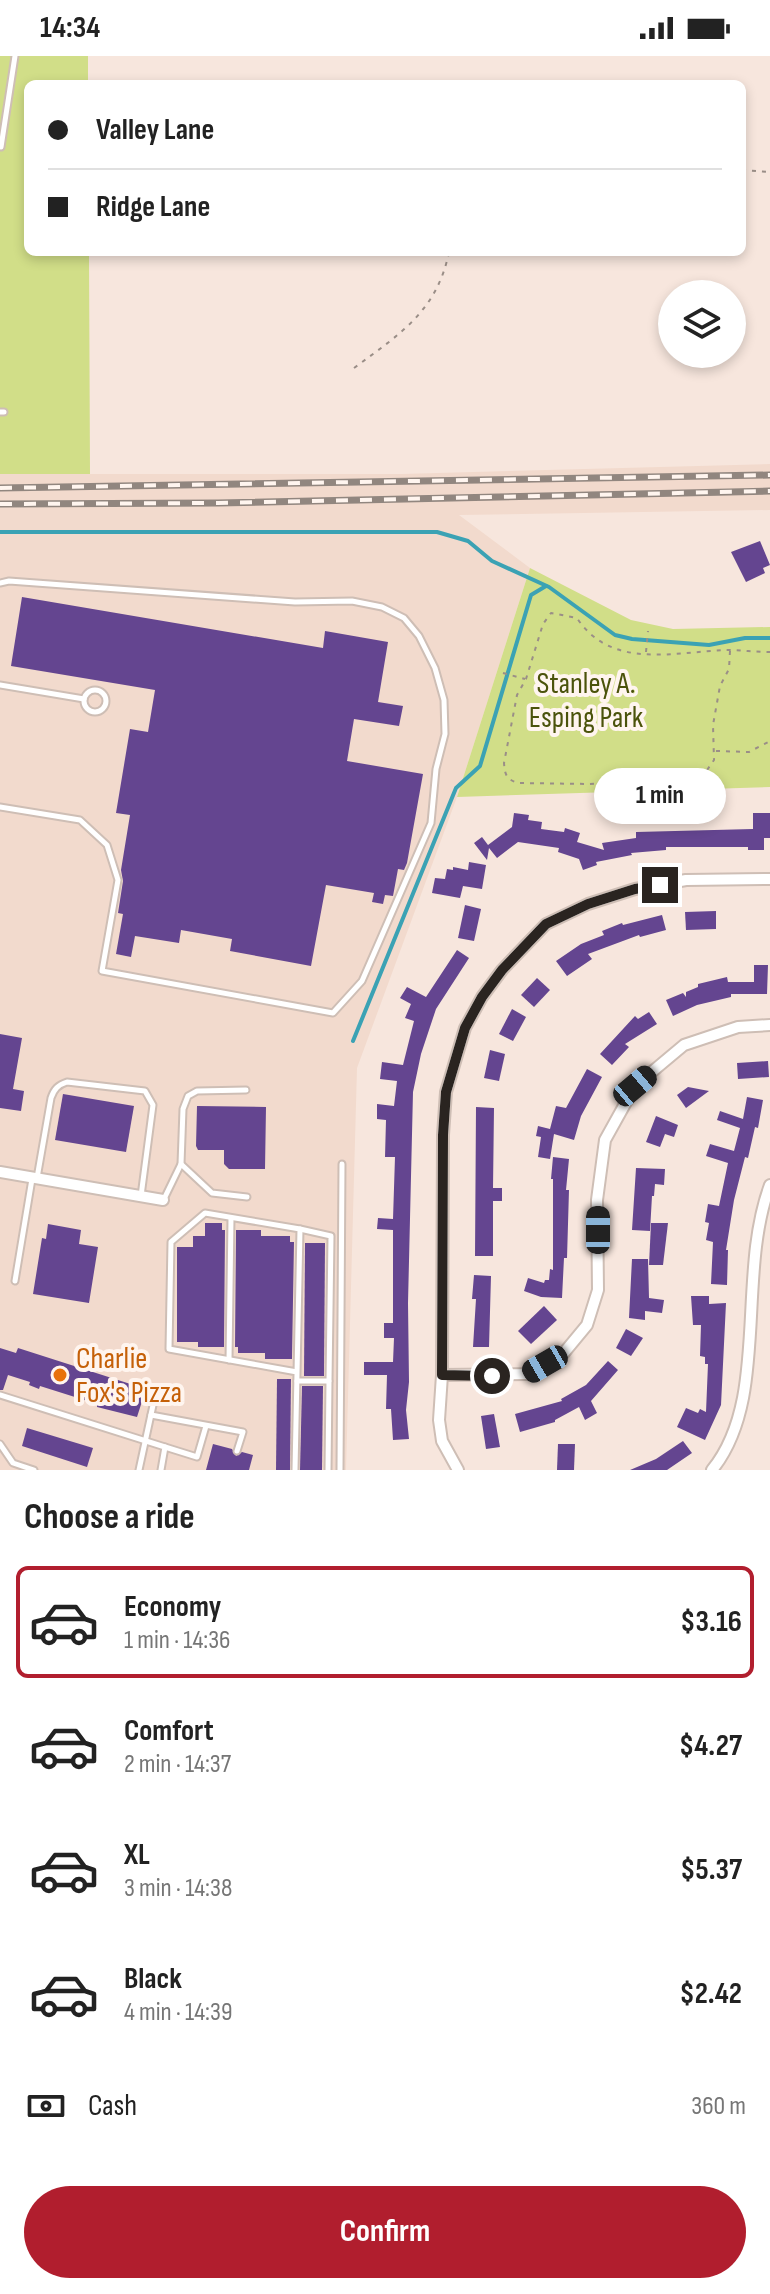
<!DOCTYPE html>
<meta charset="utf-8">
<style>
body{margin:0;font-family:"Sofia Sans Condensed",sans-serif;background:#f2f2f2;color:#222;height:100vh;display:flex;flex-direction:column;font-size:30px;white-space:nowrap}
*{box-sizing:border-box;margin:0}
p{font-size:26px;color:#767676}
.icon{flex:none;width:44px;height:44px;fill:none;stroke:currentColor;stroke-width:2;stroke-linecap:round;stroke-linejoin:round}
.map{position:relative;height:1414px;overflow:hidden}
.drawer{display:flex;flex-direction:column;background:#fff;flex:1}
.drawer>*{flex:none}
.top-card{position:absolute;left:24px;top:24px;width:722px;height:176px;border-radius:12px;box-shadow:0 4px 12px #0003;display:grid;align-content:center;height:176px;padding:0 24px;background:#fff}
.controls{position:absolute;left:658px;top:224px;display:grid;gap:16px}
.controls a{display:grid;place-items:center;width:88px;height:88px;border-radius:50%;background:#fff;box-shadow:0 4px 12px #0003;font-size:40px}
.end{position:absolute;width:36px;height:36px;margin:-18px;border:10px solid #2a2420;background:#fff;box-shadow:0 0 0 4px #fff}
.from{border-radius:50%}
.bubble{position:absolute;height:56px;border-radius:28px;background:#fff;box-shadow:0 4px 12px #0003;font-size:26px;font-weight:700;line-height:56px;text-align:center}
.car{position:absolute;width:24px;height:48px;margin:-24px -12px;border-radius:10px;box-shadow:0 0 6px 2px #0007;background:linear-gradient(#222 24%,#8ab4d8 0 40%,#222 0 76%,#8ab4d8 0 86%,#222 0)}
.top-card b{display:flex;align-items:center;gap:28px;height:76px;font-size:30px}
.top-card b+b{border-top:2px solid #e0e0e0}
.top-card i{width:20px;height:20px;background:#222}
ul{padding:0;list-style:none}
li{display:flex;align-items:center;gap:24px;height:112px;margin:0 16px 12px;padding:0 8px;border:4px solid transparent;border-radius:12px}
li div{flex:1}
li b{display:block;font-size:30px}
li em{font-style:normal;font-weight:700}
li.on{border-color:#b11e2e}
li>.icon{width:72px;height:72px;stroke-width:1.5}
h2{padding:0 24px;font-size:36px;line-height:96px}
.pay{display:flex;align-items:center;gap:20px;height:88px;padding:0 24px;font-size:30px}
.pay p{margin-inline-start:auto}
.action{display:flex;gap:16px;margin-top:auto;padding:16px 24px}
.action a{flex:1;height:92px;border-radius:48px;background:#b11e2e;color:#fff;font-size:32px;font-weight:700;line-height:92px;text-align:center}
.status{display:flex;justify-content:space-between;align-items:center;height:56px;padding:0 40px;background:#fff;direction:ltr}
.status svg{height:22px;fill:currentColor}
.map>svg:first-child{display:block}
.built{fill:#f2dacd}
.green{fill:#d1de88}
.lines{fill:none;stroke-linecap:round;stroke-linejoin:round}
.stream{stroke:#3ba2b4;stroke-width:4}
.building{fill:#644590}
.service-casing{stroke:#cebeb5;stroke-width:9}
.minor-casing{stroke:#cebeb5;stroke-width:14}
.path{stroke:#9a8e87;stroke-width:2;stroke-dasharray:4 6;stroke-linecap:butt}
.service{stroke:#fff;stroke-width:5}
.minor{stroke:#fff;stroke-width:10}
.rail-casing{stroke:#91867f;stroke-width:7}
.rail{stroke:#fff5ef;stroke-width:4;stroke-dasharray:12;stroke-linecap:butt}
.route{stroke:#2a2420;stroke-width:10}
.food-dot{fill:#e8710a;stroke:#fff5ef;stroke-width:3}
.labels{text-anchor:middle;stroke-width:8;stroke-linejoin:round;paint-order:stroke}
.park-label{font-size:30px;fill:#4b530b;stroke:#fff5ef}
.food-label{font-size:30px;fill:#c56008;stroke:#fff5ef;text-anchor:start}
</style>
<div class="status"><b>14:34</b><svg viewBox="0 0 49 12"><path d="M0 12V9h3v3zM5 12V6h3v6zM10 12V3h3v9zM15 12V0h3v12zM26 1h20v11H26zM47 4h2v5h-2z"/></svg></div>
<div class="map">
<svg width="770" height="1414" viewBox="0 0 770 1414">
<rect width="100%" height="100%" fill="#f7e6dd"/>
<!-- built -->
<polygon class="built" points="770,408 770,454 459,459 530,512 457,741 357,1012 346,1414 0,1414 0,418 401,418"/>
<!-- green -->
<g class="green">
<polygon points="0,0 88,0 88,28 28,28 28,196 89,196 90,418 0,418"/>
<polygon points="530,512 631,564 673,573 770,571 770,731 457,741"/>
</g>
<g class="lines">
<!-- stream -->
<g class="stream">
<polyline points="0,476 437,476 468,485 492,505 549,531 615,579 632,583 709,589 745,582 770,582"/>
<polyline points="353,985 456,732 480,710 531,539 546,530"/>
</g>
</g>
<!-- building -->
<g class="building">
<polygon points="760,485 770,509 763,512 765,517 746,526 731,496"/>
<polygon points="22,541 323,592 325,575 388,586 378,646 403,650 399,670 354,663 347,705 423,718 407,807 404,814 398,813 393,840 385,839 383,848 372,846 374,837 326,829 311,910 230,895 232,883 181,874 179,887 135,880 131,901 116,898 123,858 118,857 123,825 121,814 130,759 116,757 130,673 148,676 155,634 11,610"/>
<polygon points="514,757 529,759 528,764 542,766 541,773 564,776 565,772 580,777 577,786 604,794 602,787 636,782 636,776 753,773 753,757 770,757 770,782 764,782 764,794 748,794 748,791 666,791 666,794 631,797 632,799 596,806 597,809 583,814 579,803 558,796 559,792 518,786 497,802 489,792 487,804 474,787 482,781 488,789 512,771"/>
<polygon points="469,806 486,809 482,833 463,830 460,842 432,837 435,822 445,823 447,813 453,814 453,811 468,814"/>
<polygon points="465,849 481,853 474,885 458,882"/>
<polygon points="716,855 716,873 686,874 685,856"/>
<polygon points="662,859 666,874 640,881 639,879 588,898 592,903 567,920 556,905 581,888 604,879 602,875 622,867 623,869"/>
<polygon points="457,894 469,902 436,953 421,998 413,1036 408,1247 409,1326 406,1354 409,1383 393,1384 391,1353 386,1353 387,1319 364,1319 364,1306 393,1306 394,1282 384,1282 384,1267 393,1267 393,1174 377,1173 378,1162 393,1163 395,1101 385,1101 386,1064 377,1063 377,1048 394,1050 397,1025 380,1023 382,1006 403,1009 414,965 405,962 411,948 400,942 407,931 426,941"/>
<polygon points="754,909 768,909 767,938 731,938 731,941 697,949 673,960 666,944 683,937 686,941 686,936 698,931 698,928 727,921 728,926 754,926"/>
<polygon points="537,922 550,934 534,951 521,939"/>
<polygon points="512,953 526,961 513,985 499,978"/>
<polygon points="649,956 657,968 625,988 629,991 612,1009 600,998 635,960 638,963"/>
<polygon points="0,978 22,982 13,1033 24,1035 21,1055 0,1052"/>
<polygon points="490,994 505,998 499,1025 484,1022"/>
<polygon points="768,1005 769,1021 738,1023 737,1007"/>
<polygon points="587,1013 602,1021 581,1060 574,1084 554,1078 550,1103 538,1101 541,1081 536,1080 538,1070 550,1073 556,1050 566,1052"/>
<polygon points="688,1031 709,1035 686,1052 677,1039"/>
<polygon points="63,1038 134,1050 126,1096 55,1084"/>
<polygon points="747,1041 763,1044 758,1072 755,1071 748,1102 745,1101 734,1144 726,1194 728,1194 727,1229 711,1228 713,1186 706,1184 709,1167 705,1166 708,1148 719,1150 728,1107 706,1100 710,1088 734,1095 740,1072 717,1064 720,1055 743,1063"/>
<polygon points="197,1050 266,1051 265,1113 229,1113 224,1108 224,1094 198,1094 196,1090"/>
<polygon points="476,1051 494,1052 493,1132 502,1132 502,1145 493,1145 493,1200 475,1200"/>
<polygon points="656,1060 678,1069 674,1081 665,1078 660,1091 646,1086"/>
<polygon points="553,1101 569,1103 566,1134 569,1134 567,1202 564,1202 562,1242 541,1241 524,1235 528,1222 544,1227 545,1224 549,1224 550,1213 553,1214 553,1123 551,1123"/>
<polygon points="636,1112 665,1113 664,1129 655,1128 654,1140 652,1140 650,1175 632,1174"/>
<polygon points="205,1167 222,1167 222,1174 225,1174 224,1291 198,1291 198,1286 177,1286 177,1191 193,1191 193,1180 205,1180"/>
<polygon points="651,1167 668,1167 663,1209 649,1209"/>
<polygon points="48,1168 81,1174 79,1188 98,1191 89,1247 33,1238 42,1182 46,1183"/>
<polygon points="236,1174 261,1174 261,1180 290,1180 290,1186 294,1186 292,1303 265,1303 265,1297 238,1297 238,1291 235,1291"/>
<polygon points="305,1187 325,1187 324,1320 304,1320"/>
<polygon points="632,1203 648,1203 649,1242 664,1244 662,1257 645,1255 645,1264 629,1262"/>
<polygon points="474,1219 491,1220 489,1291 473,1291 476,1243 472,1243"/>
<polygon points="691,1240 709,1240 709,1248 726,1247 721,1349 705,1384 677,1371 686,1352 698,1357 700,1353 706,1356 708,1308 705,1308 705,1301 700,1300 701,1269 693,1269"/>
<polygon points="544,1250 557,1264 531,1288 518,1275"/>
<polygon points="626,1273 643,1282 631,1300 616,1292"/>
<polygon points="0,1292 16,1297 18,1292 146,1333 137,1361 97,1351 97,1348 40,1330 39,1333 29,1329 30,1326 8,1319 3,1334 0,1334"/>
<polygon points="608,1305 618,1314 591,1345 597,1357 585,1364 579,1351 555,1364 555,1366 520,1376 515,1358 562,1345 561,1343 586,1329"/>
<polygon points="277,1323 291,1323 290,1414 276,1414"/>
<polygon points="302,1330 323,1330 322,1414 300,1414"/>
<polygon points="494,1358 500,1391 486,1393 481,1360"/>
<polygon points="27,1372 93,1392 87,1411 22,1390"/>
<polygon points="683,1385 692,1397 667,1414 630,1414 656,1403"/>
<polygon points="213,1388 232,1393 236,1400 242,1396 253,1399 249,1414 206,1414"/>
<polygon points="558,1388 575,1388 574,1414 557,1414"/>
</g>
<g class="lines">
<!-- service casing -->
<g class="service-casing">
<g id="service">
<polyline points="1,91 15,0"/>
<polyline points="0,356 4,356"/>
<polyline points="0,527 9,525 295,546 352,545 382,551 404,562 419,580 435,612 444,644 445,678 436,713 431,767 362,925 333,957 102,915 118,824 107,789 80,764 0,751"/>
<polyline points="0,629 84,643"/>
<circle cx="95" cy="645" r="11"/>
<polyline points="181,1108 212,1137 247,1141"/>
<path d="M37,1122L51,1042C54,1033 58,1029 67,1026L145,1035L153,1049L141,1140"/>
<polyline points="164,1143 181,1108 183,1053 188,1040 197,1035 246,1034"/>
<polyline points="15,1225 32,1123"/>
<polyline points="229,1304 231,1162"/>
<polyline points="297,1325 329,1325 331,1180 300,1173"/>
<polyline points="0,1339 165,1391 161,1414"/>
<polyline points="151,1359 243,1376 237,1395"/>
<polyline points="0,1388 13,1407 34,1414"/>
<polyline points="165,1391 197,1401 206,1370"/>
<polyline points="139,1414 155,1340"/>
<polyline points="295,1414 300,1173 205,1157 171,1186 169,1293 297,1316"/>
<polyline points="328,1414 329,1325"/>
<polyline points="340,1414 342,1108"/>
</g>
</g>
<!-- minor casing -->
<g class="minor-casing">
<g id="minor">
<polyline points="0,1116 163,1144"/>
<polyline points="442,1319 527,1318 563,1298 587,1269 598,1234 597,1144 605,1084 635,1030 684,989 738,971 770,969"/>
<polyline points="458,1414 442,1385 439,1364 442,1319 443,1079 446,1036 465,972 482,941 502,914 546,868 588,848 635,833 686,824 770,823"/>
<path d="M712,1414C770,1343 736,1220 770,1129"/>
</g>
</g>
<!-- path -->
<g class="path">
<polyline points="742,114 770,116"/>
<path d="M354,312C400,278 437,255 449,196"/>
<path d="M730,595L729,613L720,630L713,669L714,704L705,717L698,721L589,728L518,727C506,723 505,719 504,707L517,639L526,623L543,568L551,557L577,562C611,614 674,596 726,594C741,594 755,596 770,596"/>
<polyline points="646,596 648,575"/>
<polyline points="503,617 525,623"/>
<polyline points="716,695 749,696 770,685"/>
</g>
<!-- service -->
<use href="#service" class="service"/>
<!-- minor -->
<use href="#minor" class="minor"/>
<!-- rail casing -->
<g class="rail-casing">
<g id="rail">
<polyline points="0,432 770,419"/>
<polyline points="0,448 218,447 770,435"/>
</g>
</g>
<!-- rail -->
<use href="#rail" class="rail"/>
</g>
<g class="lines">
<!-- route -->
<polyline class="route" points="492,1320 442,1319 443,1079 446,1036 465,972 482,941 502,914 546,868 588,848 635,833 660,829"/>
</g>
<!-- markers -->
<circle class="food-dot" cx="60" cy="1319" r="8"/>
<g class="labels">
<!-- park labels -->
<g class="park-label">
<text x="586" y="637">Stanley A.<tspan x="586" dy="34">Esping Park</tspan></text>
</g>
<!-- food labels -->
<g class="food-label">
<text x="76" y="1312">Charlie<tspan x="76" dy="34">Fox's Pizza</tspan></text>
</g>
</g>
</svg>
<div class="controls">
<a><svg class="icon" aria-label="layers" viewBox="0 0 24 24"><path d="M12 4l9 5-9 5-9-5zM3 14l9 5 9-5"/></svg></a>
</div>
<i class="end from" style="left:492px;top:1320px"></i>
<i class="end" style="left:660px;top:829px"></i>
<div class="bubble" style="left:594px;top:712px;width:132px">1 min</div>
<i class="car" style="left:635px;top:1030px;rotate:50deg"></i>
<i class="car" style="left:598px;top:1174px;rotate:0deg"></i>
<i class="car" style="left:545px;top:1308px;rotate:240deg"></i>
<div class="top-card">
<b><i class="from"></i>Valley Lane</b>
<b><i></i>Ridge Lane</b>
</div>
</div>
<section class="drawer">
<h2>Choose a ride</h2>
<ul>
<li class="on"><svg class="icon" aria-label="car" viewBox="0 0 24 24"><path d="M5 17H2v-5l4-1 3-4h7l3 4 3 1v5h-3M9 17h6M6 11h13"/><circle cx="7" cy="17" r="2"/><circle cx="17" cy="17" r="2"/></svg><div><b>Economy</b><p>1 min · 14:36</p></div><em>$3.16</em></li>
<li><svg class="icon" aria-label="car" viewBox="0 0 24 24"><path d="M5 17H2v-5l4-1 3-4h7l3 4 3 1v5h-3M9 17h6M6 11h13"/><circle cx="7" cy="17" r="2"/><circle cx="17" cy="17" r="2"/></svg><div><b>Comfort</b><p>2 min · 14:37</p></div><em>$4.27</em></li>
<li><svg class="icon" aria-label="car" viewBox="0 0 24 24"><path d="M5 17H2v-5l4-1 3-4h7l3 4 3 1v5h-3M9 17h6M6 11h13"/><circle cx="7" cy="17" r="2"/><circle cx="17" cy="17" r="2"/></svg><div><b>XL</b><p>3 min · 14:38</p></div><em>$5.37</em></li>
<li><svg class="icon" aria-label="car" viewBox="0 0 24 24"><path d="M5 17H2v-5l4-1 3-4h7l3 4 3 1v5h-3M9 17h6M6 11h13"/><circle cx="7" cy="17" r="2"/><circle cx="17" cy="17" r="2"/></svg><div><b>Black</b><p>4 min · 14:39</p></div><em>$2.42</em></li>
</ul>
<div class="pay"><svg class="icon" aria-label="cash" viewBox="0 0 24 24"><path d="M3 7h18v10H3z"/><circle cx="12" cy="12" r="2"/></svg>Cash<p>360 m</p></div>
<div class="action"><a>Confirm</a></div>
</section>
